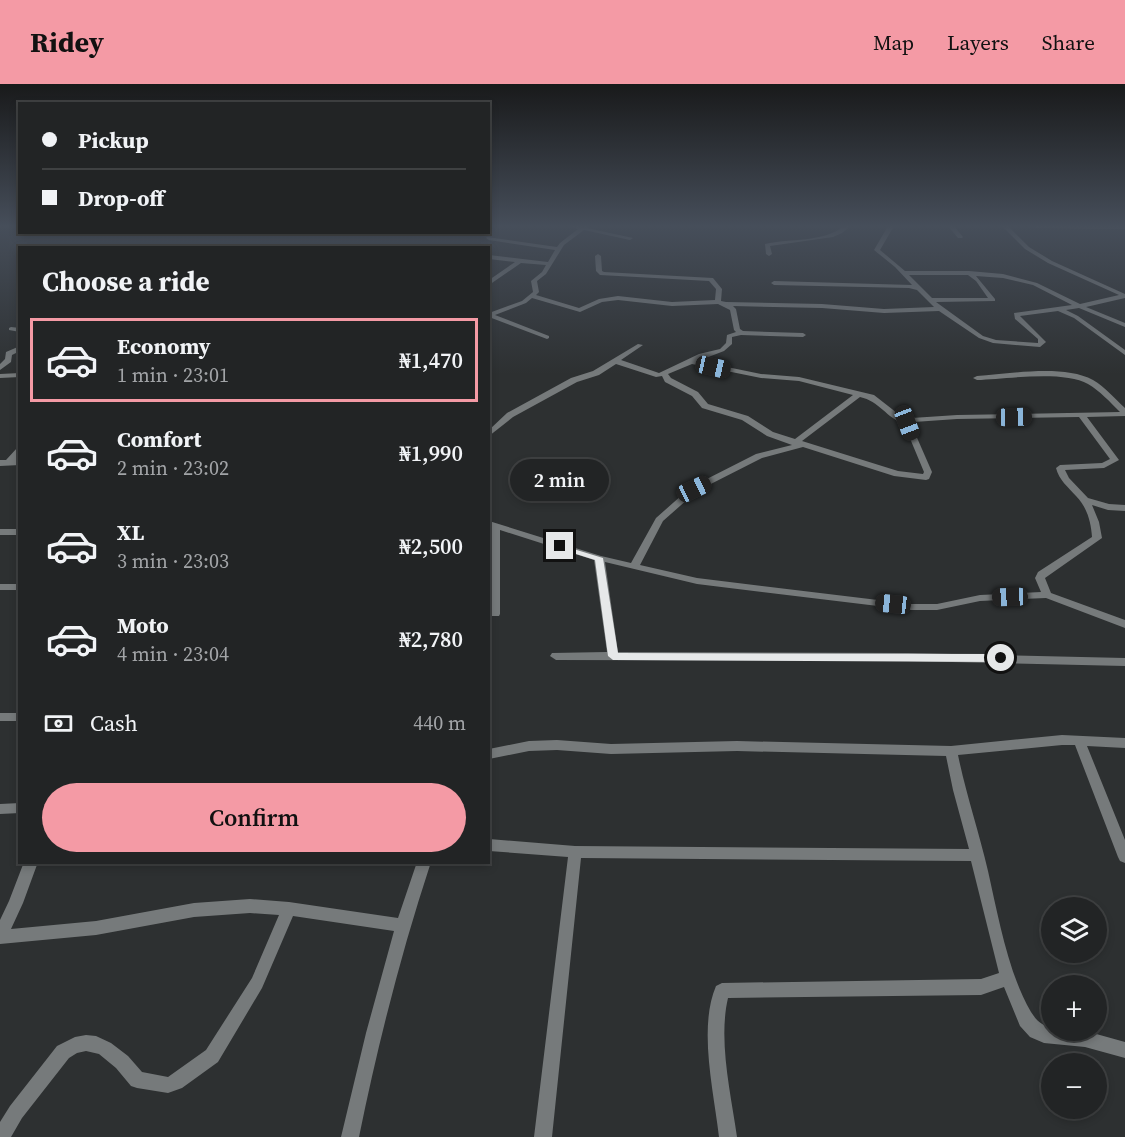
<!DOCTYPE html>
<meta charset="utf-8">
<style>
body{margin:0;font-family:"Source Serif 4",serif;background:#2e3032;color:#f1f3f6;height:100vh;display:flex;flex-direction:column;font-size:22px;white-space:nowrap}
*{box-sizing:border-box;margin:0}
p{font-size:20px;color:#a2a4a7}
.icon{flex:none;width:33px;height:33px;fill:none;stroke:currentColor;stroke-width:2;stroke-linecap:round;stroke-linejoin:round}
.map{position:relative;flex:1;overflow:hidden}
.sheet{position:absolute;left:18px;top:162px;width:472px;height:618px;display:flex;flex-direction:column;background:#222425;border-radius:0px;box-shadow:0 3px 9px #0003,0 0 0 2px #3f4142}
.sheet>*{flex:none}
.top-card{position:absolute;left:18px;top:18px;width:472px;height:132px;border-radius:0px;box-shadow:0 3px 9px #0003,0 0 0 2px #3f4142;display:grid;align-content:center;height:132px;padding:0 24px;background:#222425}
.tools{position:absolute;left:1041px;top:813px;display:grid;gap:12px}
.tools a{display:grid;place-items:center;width:66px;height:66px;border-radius:50%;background:#222425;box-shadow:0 3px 9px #0003,0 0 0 2px #3f4142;font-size:30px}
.end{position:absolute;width:27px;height:27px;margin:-14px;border:8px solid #e6e8e9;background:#111;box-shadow:0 0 0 3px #111}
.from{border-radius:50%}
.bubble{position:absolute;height:42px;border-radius:21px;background:#222425;box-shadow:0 3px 9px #0003,0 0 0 2px #3f4142;font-size:20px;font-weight:600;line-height:42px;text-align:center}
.car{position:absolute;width:18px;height:36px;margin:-18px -9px;border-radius:8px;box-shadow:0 0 4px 2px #0007;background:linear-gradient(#222 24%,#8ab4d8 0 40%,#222 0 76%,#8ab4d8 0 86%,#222 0)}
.top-card b{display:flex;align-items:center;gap:21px;height:57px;font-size:22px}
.top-card b+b{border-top:2px solid #3f4142}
.top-card i{width:15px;height:15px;background:#f1f3f6}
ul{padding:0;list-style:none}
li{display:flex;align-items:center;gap:18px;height:84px;margin:0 12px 9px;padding:0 12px;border:3px solid transparent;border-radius:0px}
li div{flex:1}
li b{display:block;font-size:22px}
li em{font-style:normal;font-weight:600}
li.selected{border-color:#f49aa5}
li>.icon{width:54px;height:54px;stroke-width:1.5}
h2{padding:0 24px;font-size:27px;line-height:72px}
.pay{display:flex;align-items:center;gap:15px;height:66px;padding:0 24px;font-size:22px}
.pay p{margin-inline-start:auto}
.action{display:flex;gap:12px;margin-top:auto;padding:12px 24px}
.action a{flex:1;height:69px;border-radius:36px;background:#f49aa5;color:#111;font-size:24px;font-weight:600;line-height:69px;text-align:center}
header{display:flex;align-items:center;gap:36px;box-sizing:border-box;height:84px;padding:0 30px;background:#f49aa5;color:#111}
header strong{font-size:28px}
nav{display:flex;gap:33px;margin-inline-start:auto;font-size:21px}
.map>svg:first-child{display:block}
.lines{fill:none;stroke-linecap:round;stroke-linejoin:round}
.minor{fill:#767a7b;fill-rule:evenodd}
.route{fill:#e6e8e9}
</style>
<header>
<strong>Ridey</strong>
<nav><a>Map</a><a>Layers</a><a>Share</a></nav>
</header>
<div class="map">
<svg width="1125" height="1053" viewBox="0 0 1125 1053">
<rect width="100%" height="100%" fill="#2d3031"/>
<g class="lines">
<!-- minor -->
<g class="minor">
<path d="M567,142H589L587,144L633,154L630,156L584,146L564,161L546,190L537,197L539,208L536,211L579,224L599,215L618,212L672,218L715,216L716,205L709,197L600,191L596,187L595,172L598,170L601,172L602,187L604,188L713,194L722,205L721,217L726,218L822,220L884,225L934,223L917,206L909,204L774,201L771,199L774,197L912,201L895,183L874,166L888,142H894L880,166L905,187H969L1003,190L1037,199L1080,220L1119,211L1048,179L1025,165L1002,142H1008L1029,163L1052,177L1125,210V214L1086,223L1125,239V243L1079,224L1066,226L1078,232L1125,266V271L1074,234L1058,227L1020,232L1046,258L1040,263L993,259L979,254L939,227L884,229L822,224L733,222L736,225L740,245L743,247L803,249L806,251L803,253L741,251L732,253V260L724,267L698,277L761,290L799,293L874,311L906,336L912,334L957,331L1120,328C1110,318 1100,307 1088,300C1064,286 1006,295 977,296L973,294L977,292C1010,290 1063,280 1093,296C1105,303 1115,315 1125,324V332L1087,333L1119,376L1104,384L1065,386L1069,394L1088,414L1109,420L1125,421V427L1108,426L1092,421L1099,438L1102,454L1045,494L1051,509L1125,536V544L1046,514L980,517L937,526H911L697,500L605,478L618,568L908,569L1125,574V582L908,577L556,576L550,572L552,569L607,568L594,476L500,446V530L499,532H491L490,530L489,437L601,472L631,479L656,434L691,403L756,370L792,361L767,352L742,336L702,324L692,312L665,298L662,292L656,293L616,280L599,291L577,298L513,333L489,352V346L507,329L571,294L593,287L638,260L643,261L621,276L659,289L699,270L720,265L726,259L727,251L736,248L734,246L730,226L718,220L672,222L618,216L602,218L580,228L532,214L526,219L495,231L549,252V254L547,255L489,233V229L522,217L533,208L531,197L542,188L546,181L521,179L489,201V196L515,178L489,175V171L548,178L555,166L489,156L486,154L487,153L557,163L560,159L578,145ZM909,191H968L976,197L988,214H932ZM976,192L1003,194L1033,201L1072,221L1014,229L1015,235L1038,255V259L996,256L983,252L936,218L995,217V215ZM692,280L761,294L799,297L853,311L795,355L773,348L748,332L708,320L698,308L671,294L668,290ZM860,313C879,317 887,334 904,340L924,388L923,390L898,387L802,357ZM1079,333L1110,375L1102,379L1060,381L1056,384C1059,396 1068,403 1076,412C1087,423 1091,438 1092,453L1038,488L1035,494L1041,508L980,511L937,520H911L697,494L640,481L663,437L697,407L762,374L803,363L894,392L926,396L929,395L932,388L911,340L914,338L957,335Z"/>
<path d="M844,142H851L842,149L833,153L770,162L772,170L769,172L766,170L765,160C791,154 822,159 844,142Z"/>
<polygon points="948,142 954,142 963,153 962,154 958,154"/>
<polygon points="1032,142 1125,142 1125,145 1035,144"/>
<polygon points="11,243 20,244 20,248 9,246 9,244"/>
<polygon points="20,262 20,267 12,271 11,278 0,286 0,280 5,275 6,268"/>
<polygon points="20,289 20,293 0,294 0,290"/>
<polygon points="17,364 20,364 20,372 16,376 20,375 20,381 0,382 0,376 6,376"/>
<rect x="0" y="445" width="20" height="6"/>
<rect x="0" y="500" width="20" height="6"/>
<rect x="0" y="629" width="20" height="8"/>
<path d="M1062,651L1125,654V664L1087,662L1125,756V779L1120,777L1118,773L1075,661H1062L958,671C966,710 979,748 988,787C998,831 1008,889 1031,928C1036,936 1042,942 1052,944V946H1082L1125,958V974L1085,963L1044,959L1030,953L1020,942L1004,903L981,911L728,914C718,957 731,1010 737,1053H719C714,1008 698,944 716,902L722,899L981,895L999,889L971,777L581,774L552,1053H534L568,773L489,767V755L575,762L969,765L953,706L946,672L737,667L611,670L557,666L529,667L489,675V665L529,657L557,656L611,660L737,657L951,662Z"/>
<polygon points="20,719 20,729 0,730 0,720"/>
<path d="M24,778H38L23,819L11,845L96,837L194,819L250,815L289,818L398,834L417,778H431C401,869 378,960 359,1053H341L366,949L394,847L293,832L262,904L218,978L182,1004L168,1009L137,1004L131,1002L116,984L99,970L86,967L77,969L69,974L22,1034L11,1053H0V1038L10,1022L57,962L75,953L86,951L96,952L111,959L128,972L142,988L168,993L206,966L252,894L279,831L250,829L194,833L96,851L0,860V836L9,817Z"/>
</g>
</g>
<!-- sky -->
<linearGradient id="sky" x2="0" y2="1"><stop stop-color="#191a1b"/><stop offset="0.49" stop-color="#464e5a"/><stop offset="1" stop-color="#464e5a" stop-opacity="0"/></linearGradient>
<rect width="1125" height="290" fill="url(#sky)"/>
<!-- route -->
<polygon class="route" points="557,460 603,474 618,569 1001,570 1006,574 1001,578 613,576 608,572 595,476 557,464"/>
</svg>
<div class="tools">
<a><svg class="icon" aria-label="layers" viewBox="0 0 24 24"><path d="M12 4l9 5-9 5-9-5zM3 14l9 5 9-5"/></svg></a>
<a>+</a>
<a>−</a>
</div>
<i class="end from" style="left:1001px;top:574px"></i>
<i class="end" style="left:560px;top:462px"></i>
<div class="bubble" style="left:510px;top:375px;width:99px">2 min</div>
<i class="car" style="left:713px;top:283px;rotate:103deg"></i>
<i class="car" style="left:1014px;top:333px;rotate:89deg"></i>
<i class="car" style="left:907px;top:339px;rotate:159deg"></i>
<i class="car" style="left:694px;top:405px;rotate:65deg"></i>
<i class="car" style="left:1010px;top:513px;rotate:268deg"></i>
<i class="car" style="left:893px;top:520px;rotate:276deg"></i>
<div class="top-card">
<b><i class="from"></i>Pickup</b>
<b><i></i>Drop-off</b>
</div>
<section class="sheet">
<h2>Choose a ride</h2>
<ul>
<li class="selected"><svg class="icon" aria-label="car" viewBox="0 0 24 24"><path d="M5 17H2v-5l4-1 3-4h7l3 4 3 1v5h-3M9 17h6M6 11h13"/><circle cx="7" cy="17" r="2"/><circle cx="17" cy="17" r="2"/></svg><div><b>Economy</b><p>1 min · 23:01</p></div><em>₦1,470</em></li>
<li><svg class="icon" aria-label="car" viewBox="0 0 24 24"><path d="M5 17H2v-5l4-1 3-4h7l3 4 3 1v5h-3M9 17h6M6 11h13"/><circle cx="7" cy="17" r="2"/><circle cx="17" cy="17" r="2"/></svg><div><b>Comfort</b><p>2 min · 23:02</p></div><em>₦1,990</em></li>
<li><svg class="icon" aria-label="car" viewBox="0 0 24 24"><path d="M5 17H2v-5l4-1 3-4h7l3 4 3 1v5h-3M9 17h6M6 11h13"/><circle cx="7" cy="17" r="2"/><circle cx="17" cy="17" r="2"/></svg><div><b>XL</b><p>3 min · 23:03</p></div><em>₦2,500</em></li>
<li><svg class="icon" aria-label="car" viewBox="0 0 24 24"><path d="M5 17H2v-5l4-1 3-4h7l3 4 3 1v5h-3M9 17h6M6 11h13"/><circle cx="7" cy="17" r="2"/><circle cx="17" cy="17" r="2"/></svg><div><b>Moto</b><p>4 min · 23:04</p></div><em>₦2,780</em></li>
</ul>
<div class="pay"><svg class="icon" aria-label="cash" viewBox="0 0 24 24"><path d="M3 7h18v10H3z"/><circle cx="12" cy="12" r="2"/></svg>Cash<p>440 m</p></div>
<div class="action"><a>Confirm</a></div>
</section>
</div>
